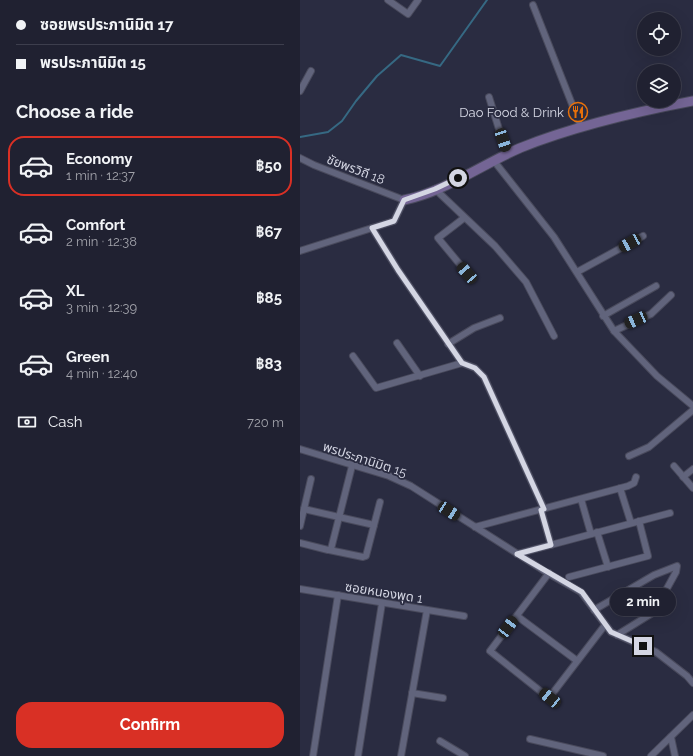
<!DOCTYPE html>
<meta charset="utf-8">
<style>
body{margin:0;font-family:Raleway,"Noto Sans Thai",sans-serif;background:#282939;color:#f1f3f6;height:100vh;display:flex;flex-direction:column;font-size:15px;white-space:nowrap}
*{box-sizing:border-box;margin:0}
p{font-size:13px;color:#a2a3ab}
.icon{flex:none;width:22px;height:22px;fill:none;stroke:currentColor;stroke-width:2;stroke-linecap:round;stroke-linejoin:round}
.map{position:relative;flex:1;overflow:hidden}
.details{display:flex;flex-direction:column;background:#202131;width:300px}
.details>*{flex:none}
.top-card{display:grid;align-content:center;height:88px;padding:0 16px;background:#202131}
.fabs{position:absolute;left:337px;top:12px;display:grid;gap:8px}
.fabs a{display:grid;place-items:center;width:44px;height:44px;border-radius:50%;background:#202131;box-shadow:0 4px 16px #0002,0 0 0 1px #3d3e4d;font-size:20px}
.end{position:absolute;width:18px;height:18px;margin:-9px;border:5px solid #d4d6e3;background:#111;box-shadow:0 0 0 2px #111}
.from{border-radius:50%}
.bubble{position:absolute;height:28px;border-radius:14px;background:#202131;box-shadow:0 4px 16px #0002,0 0 0 1px #3d3e4d;font-size:13px;font-weight:700;line-height:28px;text-align:center}
.car{position:absolute;width:12px;height:24px;margin:-12px -6px;border-radius:5px;box-shadow:0 0 3px 1px #0007;background:linear-gradient(#222 24%,#8ab4d8 0 40%,#222 0 76%,#8ab4d8 0 86%,#222 0)}
.top-card b{display:flex;align-items:center;gap:14px;height:38px;font-size:15px}
.top-card b+b{border-top:1px solid #3d3e4d}
.top-card i{width:10px;height:10px;background:#f1f3f6}
ul{padding:0;list-style:none}
li{display:flex;align-items:center;gap:12px;height:60px;margin:0 8px 6px;padding:0 8px;border:2px solid transparent;border-radius:16px}
li div{flex:1}
li b{display:block;font-size:15px}
li em{font-style:normal;font-weight:700}
li.on{border-color:#d93025}
li>.icon{width:36px;height:36px;stroke-width:1.5}
h2{padding:0 16px;font-size:18px;line-height:48px}
.pay{display:flex;align-items:center;gap:10px;height:44px;padding:0 16px;font-size:15px}
.pay p{margin-inline-start:auto}
.cta{display:flex;gap:8px;margin-top:auto;padding:8px 16px}
.cta a{flex:1;height:46px;border-radius:16px;background:#d93025;color:#fff;font-size:16px;font-weight:700;line-height:46px;text-align:center}
main{display:flex;flex:1;min-height:0}
.map>svg:first-child{display:block}
.lines{fill:none;stroke-linecap:round;stroke-linejoin:round}
.stream{stroke:#366983;stroke-width:2}
.street-casing{stroke:#494a5c;stroke-width:8}
.secondary-casing{stroke:#494a5c;stroke-width:11}
.street{stroke:#61647c;stroke-width:6}
.secondary{stroke:#746595;stroke-width:9}
.route{stroke:#d4d6e3;stroke-width:5}
.labels{text-anchor:middle;stroke-width:3.5;stroke-linejoin:round;paint-order:stroke}
.poi-label{font-size:13px;fill:#d4d6e3;stroke:#2a2c41;text-anchor:end}
.street-label{font-size:13px;fill:#d4d6e3;stroke:#2a2c41}
</style>
<main>
<section class="details">
<div class="top-card">
<b><i class="from"></i>ซอยพรประภานิมิต 17</b>
<b><i></i>พรประภานิมิต 15</b>
</div>
<h2>Choose a ride</h2>
<ul>
<li class="on"><svg class="icon" aria-label="car" viewBox="0 0 24 24"><path d="M5 17H2v-5l4-1 3-4h7l3 4 3 1v5h-3M9 17h6M6 11h13"/><circle cx="7" cy="17" r="2"/><circle cx="17" cy="17" r="2"/></svg><div><b>Economy</b><p>1 min · 12:37</p></div><em>฿50</em></li>
<li><svg class="icon" aria-label="car" viewBox="0 0 24 24"><path d="M5 17H2v-5l4-1 3-4h7l3 4 3 1v5h-3M9 17h6M6 11h13"/><circle cx="7" cy="17" r="2"/><circle cx="17" cy="17" r="2"/></svg><div><b>Comfort</b><p>2 min · 12:38</p></div><em>฿67</em></li>
<li><svg class="icon" aria-label="car" viewBox="0 0 24 24"><path d="M5 17H2v-5l4-1 3-4h7l3 4 3 1v5h-3M9 17h6M6 11h13"/><circle cx="7" cy="17" r="2"/><circle cx="17" cy="17" r="2"/></svg><div><b>XL</b><p>3 min · 12:39</p></div><em>฿85</em></li>
<li><svg class="icon" aria-label="car" viewBox="0 0 24 24"><path d="M5 17H2v-5l4-1 3-4h7l3 4 3 1v5h-3M9 17h6M6 11h13"/><circle cx="7" cy="17" r="2"/><circle cx="17" cy="17" r="2"/></svg><div><b>Green</b><p>4 min · 12:40</p></div><em>฿83</em></li>
</ul>
<div class="pay"><svg class="icon" aria-label="cash" viewBox="0 0 24 24"><path d="M3 7h18v10H3z"/><circle cx="12" cy="12" r="2"/></svg>Cash<p>720 m</p></div>
<div class="cta"><a>Confirm</a></div>
</section>
<div class="map">
<svg width="393" height="756" viewBox="0 0 393 756">
<rect width="100%" height="100%" fill="#2a2c41"/>
<g class="lines">
<!-- stream -->
<polyline class="stream" points="0,137 28,132 42,121 56,101 77,76 101,55 140,66 187,0"/>
<!-- street casing -->
<g class="street-casing">
<g id="street">
<polyline points="88,0 108,14 118,0"/>
<polyline points="233,5 281,127"/>
<polyline points="0,91 11,71"/>
<polyline points="189,97 207,155"/>
<polyline points="0,158 14,165 104,200 94,221 0,251"/>
<polyline points="194,161 254,237 314,331 357,376 393,406"/>
<polyline points="135,189 195,246 226,282 254,336"/>
<polyline points="164,218 138,238 167,273"/>
<polyline points="72,228 98,270 162,363"/>
<polyline points="277,272 343,236"/>
<polyline points="303,316 356,286"/>
<polyline points="314,331 351,314 371,295"/>
<polyline points="97,343 120,376"/>
<polyline points="148,344 174,328 200,318"/>
<polyline points="53,356 76,388 162,363 175,368 184,377 244,509"/>
<polyline points="0,449 89,476 111,486 246,572 281,592 311,632 356,652 387,676 393,683"/>
<polyline points="329,456 349,447 393,410"/>
<polyline points="374,466 393,488"/>
<polyline points="383,477 393,469"/>
<polyline points="320,488 331,523"/>
<polyline points="281,499 291,534"/>
<polyline points="4,509 74,525"/>
<polyline points="241,510 251,545"/>
<polyline points="0,526 11,479"/>
<polyline points="175,527 328,486 334,483 336,477"/>
<polyline points="297,532 308,567"/>
<polyline points="0,543 28,550 31,549 52,466"/>
<polyline points="29,550 63,557 66,556 80,502"/>
<polyline points="217,554 370,513"/>
<polyline points="249,573 190,651 249,698 305,625"/>
<polyline points="269,577 348,556 339,521"/>
<polyline points="0,589 164,616"/>
<polyline points="294,610 354,575 377,566 376,572 354,612 317,635"/>
<polyline points="217,616 276,660"/>
<polyline points="112,693 143,698"/>
<polyline points="371,737 375,756"/>
<polyline points="230,739 303,756"/>
<polyline points="140,741 165,756"/>
<polyline points="13,756 38,595"/>
<polyline points="58,756 82,603"/>
<polyline points="101,756 127,610"/>
<polyline points="351,756 393,715"/>
</g>
</g>
<!-- secondary casing -->
<g class="secondary-casing">
<path id="secondary" d="M104,200C144,192 183,164 220,148C275,126 335,112 393,101"/>
</g>
<!-- street -->
<use href="#street" class="street"/>
<!-- secondary -->
<use href="#secondary" class="secondary"/>
</g>
<g class="lines">
<!-- route -->
<polyline class="route" points="158,178 135,189 104,200 94,221 72,228 98,270 162,363 175,368 184,377 244,509 241,510 251,545 217,554 282,592 311,632 343,646"/>
</g>
<!-- icons -->
<defs>
<g id="restaurant-ring" transform="scale(1)"><circle r="9.5" fill="#2a2c41" stroke="#e8710a" stroke-width="1.5"/><path d="M-5-6h1v4h1v-4h1v4h1v-4h1v5L-1.5 .5V6h-2V.5L-5-1ZM5-6V6H3V1.5H1.5Q1.5-4 5-6Z" fill="#e8710a"/></g>
</defs>
<g fill-rule="evenodd">
<use href="#restaurant-ring" x="278" y="112"/>
</g>
<g class="labels">
<!-- poi labels -->
<g class="poi-label">
<text x="264" y="117">Dao Food &amp; Drink</text>
</g>
<!-- street labels -->
<g class="street-label">
<text transform="translate(56 169) rotate(21)" y="5">ชัยพรวิถี 18</text>
<text transform="translate(65 459) rotate(18)" y="5">พรประภานิมิต 15</text>
<text transform="translate(84 592) rotate(9)" y="5">ซอยหนองพุด 1</text>
</g>
</g>
</svg>
<div class="fabs">
<a><svg class="icon" aria-label="locate" viewBox="0 0 24 24"><circle cx="12" cy="12" r="6"/><path d="M12 2v4M12 18v4M2 12h4M18 12h4"/></svg></a>
<a><svg class="icon" aria-label="layers" viewBox="0 0 24 24"><path d="M12 4l9 5-9 5-9-5zM3 14l9 5 9-5"/></svg></a>
</div>
<i class="end from" style="left:158px;top:178px"></i>
<i class="end" style="left:343px;top:646px"></i>
<div class="bubble" style="left:310px;top:588px;width:66px">2 min</div>
<i class="car" style="left:203px;top:140px;rotate:162deg"></i>
<i class="car" style="left:330px;top:243px;rotate:241deg"></i>
<i class="car" style="left:167px;top:273px;rotate:319deg"></i>
<i class="car" style="left:336px;top:320px;rotate:246deg"></i>
<i class="car" style="left:149px;top:511px;rotate:123deg"></i>
<i class="car" style="left:208px;top:627px;rotate:37deg"></i>
<i class="car" style="left:250px;top:698px;rotate:309deg"></i>
</div>
</main>
